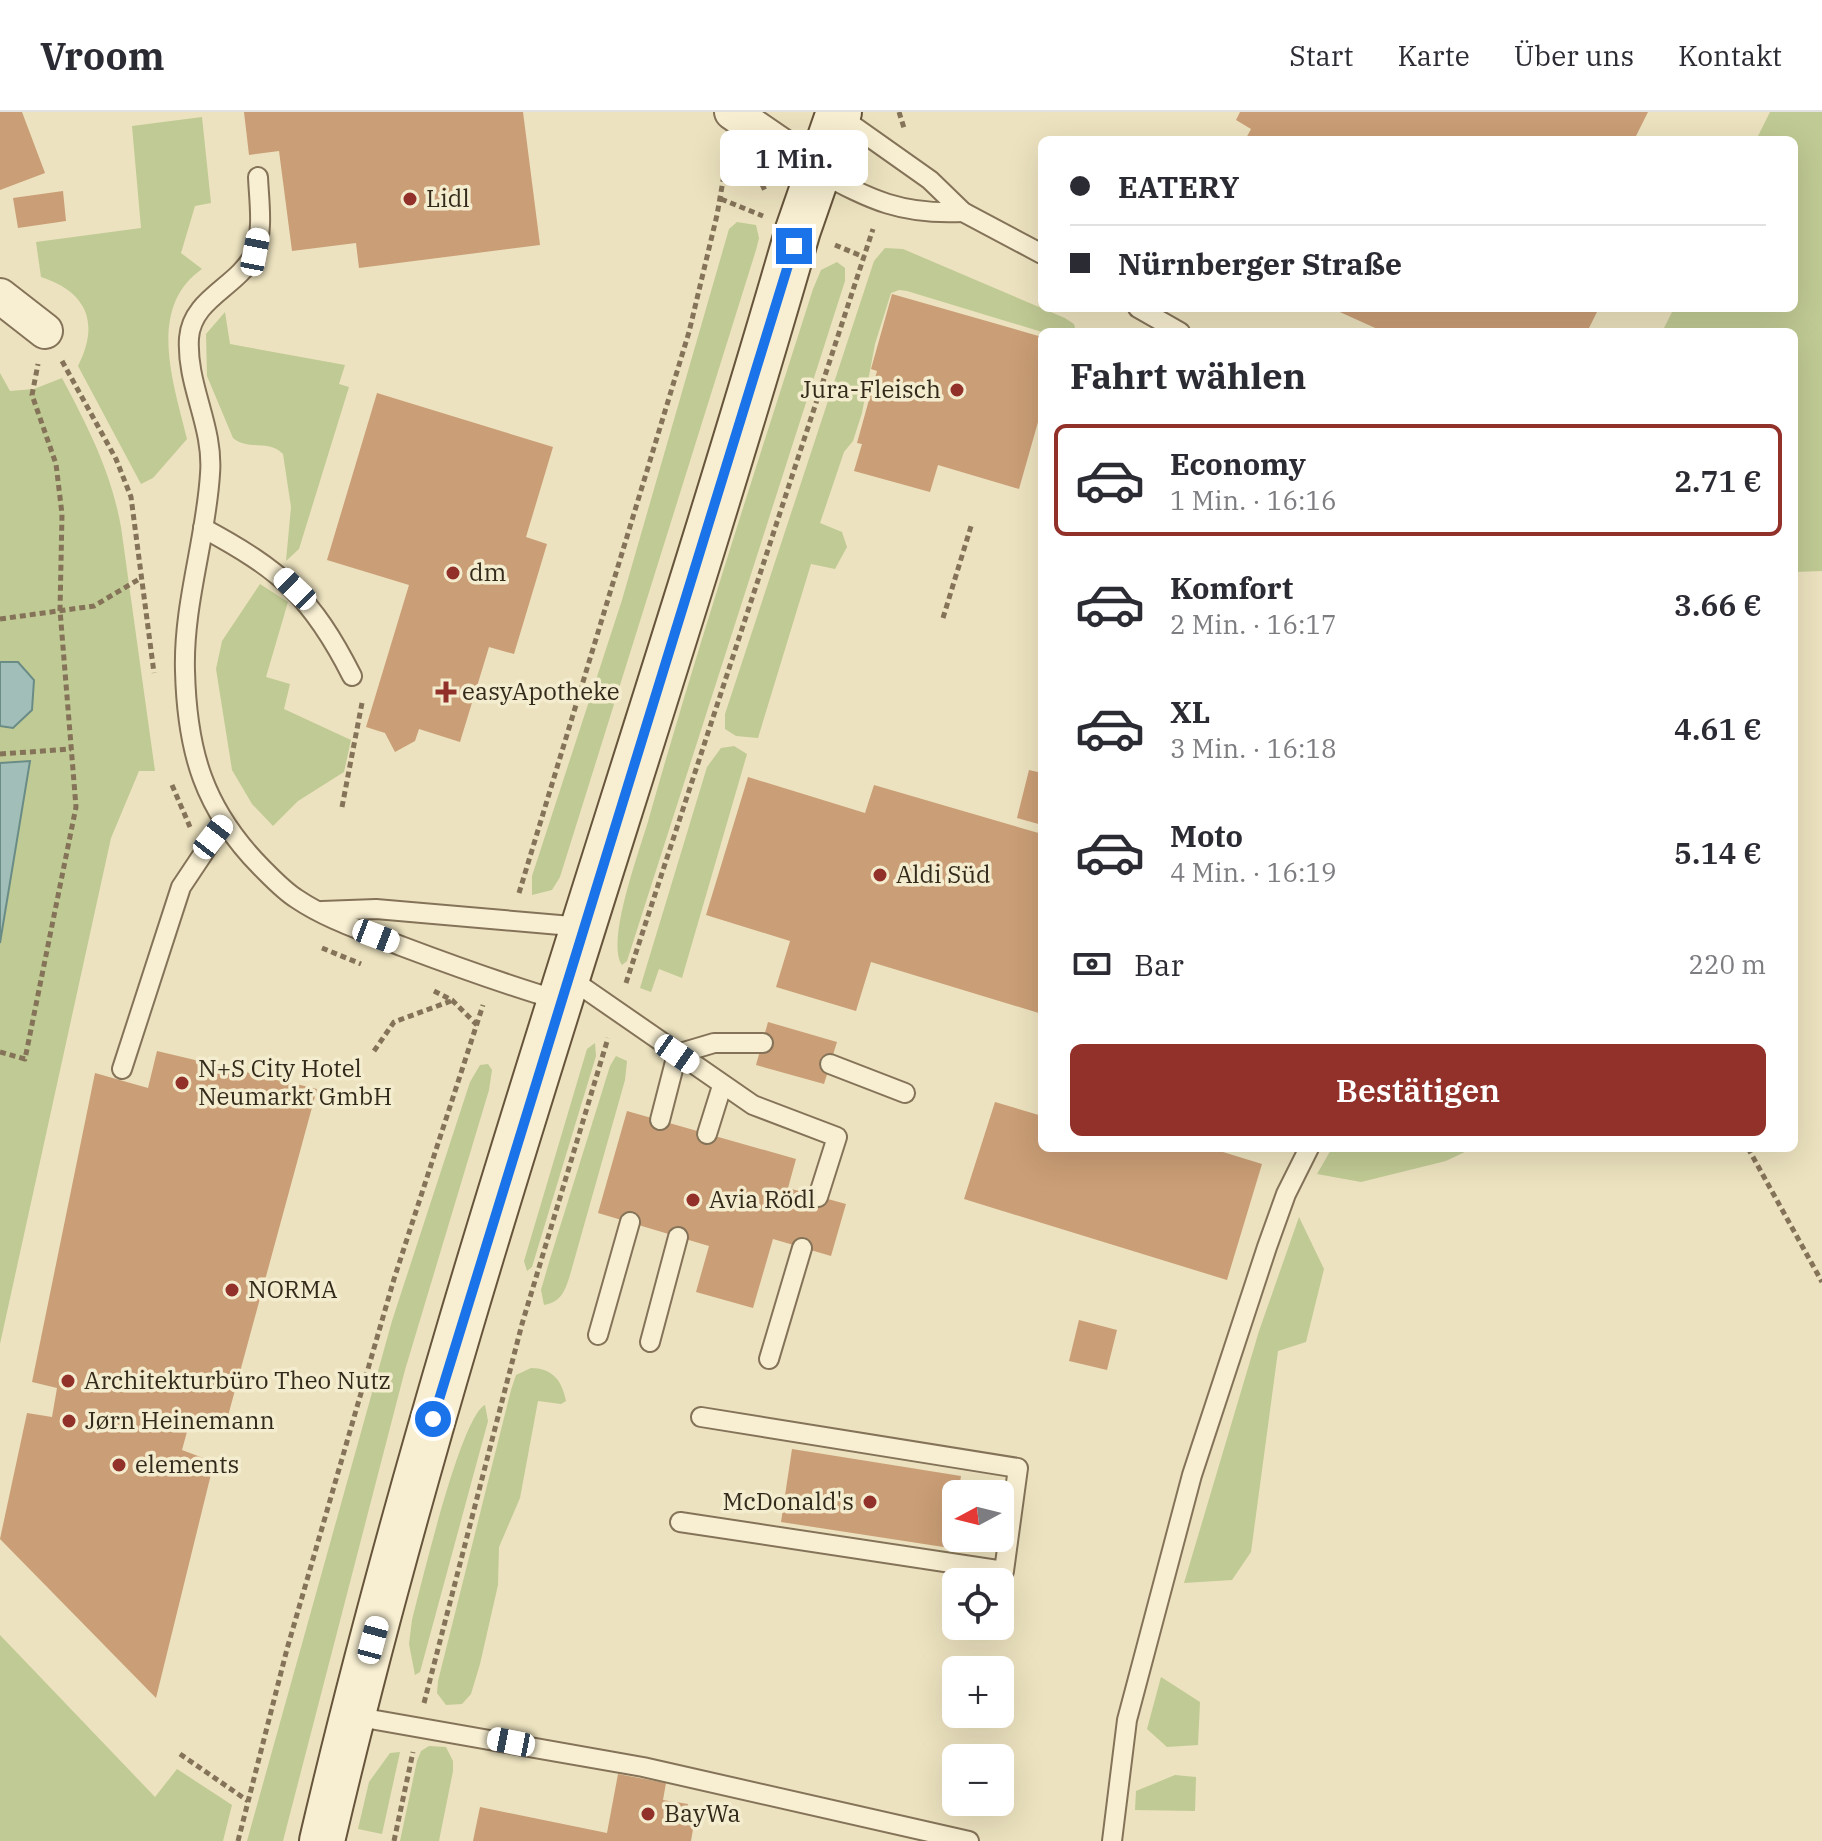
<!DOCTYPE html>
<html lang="de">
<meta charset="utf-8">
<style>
body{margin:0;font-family:"IBM Plex Serif",serif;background:#f2f2f3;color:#2b2b33;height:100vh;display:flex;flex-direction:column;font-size:30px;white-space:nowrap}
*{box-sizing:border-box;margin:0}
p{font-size:26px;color:#7c7c81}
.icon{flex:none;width:44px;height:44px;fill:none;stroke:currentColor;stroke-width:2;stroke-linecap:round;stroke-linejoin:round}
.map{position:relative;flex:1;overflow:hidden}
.panel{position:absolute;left:1038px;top:216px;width:760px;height:824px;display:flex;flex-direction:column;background:#fff;border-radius:12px;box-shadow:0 8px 32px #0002}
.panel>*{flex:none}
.banner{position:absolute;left:1038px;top:24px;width:760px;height:176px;border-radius:12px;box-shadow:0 8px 32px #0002;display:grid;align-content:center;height:176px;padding:0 32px;background:#fff}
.needle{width:52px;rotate:263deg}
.controls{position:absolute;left:942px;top:1368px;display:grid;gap:16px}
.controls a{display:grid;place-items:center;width:72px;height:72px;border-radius:12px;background:#fff;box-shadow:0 8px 32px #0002;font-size:40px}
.end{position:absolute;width:36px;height:36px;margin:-18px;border:10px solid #1a73e8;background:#fff;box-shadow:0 0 0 4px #fff}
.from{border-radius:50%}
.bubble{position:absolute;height:56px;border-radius:12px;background:#fff;box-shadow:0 8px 32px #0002;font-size:26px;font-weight:600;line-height:56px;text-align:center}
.car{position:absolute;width:24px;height:48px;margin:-24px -12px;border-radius:10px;box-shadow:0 0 6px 2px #0007;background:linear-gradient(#fff 24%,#345 0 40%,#fff 0 76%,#345 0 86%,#fff 0)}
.banner b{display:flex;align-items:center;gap:28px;height:76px;font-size:30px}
.banner b+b{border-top:2px solid #e1e1e2}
.banner i{width:20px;height:20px;background:#2b2b33}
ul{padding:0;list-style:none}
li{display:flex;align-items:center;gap:24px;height:112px;margin:0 16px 12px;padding:0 16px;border:4px solid transparent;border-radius:12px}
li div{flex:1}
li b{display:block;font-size:30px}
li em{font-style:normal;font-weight:600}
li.current{border-color:#92302a}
li>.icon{width:72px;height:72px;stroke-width:1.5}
h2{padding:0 32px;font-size:36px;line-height:96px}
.pay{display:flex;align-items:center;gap:20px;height:88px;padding:0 32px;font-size:30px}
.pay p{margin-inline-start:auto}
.button{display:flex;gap:16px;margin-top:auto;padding:16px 32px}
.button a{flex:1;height:92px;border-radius:12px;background:#92302a;color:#fff;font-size:32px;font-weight:600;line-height:92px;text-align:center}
header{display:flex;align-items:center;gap:48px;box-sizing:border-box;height:112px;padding:0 40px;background:#fff;border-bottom:2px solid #e1e1e2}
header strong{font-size:38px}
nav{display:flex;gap:44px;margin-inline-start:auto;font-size:28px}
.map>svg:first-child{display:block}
.green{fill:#c0ca94}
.water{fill:#a2beb8;stroke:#6a8c86;stroke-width:2}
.building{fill:#ca9e76}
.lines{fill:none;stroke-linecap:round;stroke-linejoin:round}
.service-casing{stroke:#847358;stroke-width:22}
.minor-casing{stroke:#847358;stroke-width:38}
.secondary-casing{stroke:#66543b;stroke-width:48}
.path{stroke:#847358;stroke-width:5;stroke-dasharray:6 4;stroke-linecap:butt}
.service{stroke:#f8efd2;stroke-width:18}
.minor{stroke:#f8efd2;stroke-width:34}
.secondary{stroke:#f8efd2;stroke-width:44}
.route{stroke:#1a73e8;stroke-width:10}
.poi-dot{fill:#92302a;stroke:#f4ecce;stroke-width:3}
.labels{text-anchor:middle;stroke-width:7;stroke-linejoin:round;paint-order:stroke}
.poi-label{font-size:24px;fill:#342a1c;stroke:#f4ecce;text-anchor:start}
</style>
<header>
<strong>Vroom</strong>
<nav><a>Start</a><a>Karte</a><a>Über uns</a><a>Kontakt</a></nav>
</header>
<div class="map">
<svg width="1822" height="1729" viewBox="0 0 1822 1729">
<rect width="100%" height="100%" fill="#ece2bf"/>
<!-- green -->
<g class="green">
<polygon points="1770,0 1822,0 1822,459 1794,460 1794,220 1662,220 1674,196 1794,196 1794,28 1756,28"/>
<path d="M202,5L211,91L195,94L181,141L202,157C146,196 174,272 187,327L153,366L141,372L78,254C100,211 87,180 41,165L36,130L141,116L132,14Z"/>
<polygon points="737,110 756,113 759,126 756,138 560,765 552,778 532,783 532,764 622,488 729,117"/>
<polygon points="885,136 903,137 1065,206 1074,212 1076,220 1042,220 907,179 899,178 891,181 875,232 862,301 853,329 844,340 820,411 842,420 847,435 835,457 811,452 758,626 736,624 725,617 725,602 874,149"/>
<path d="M837,150L845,156V169L627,849L622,853C605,830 641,735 649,706C699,529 757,353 813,177L821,158Z"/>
<path d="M225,200L230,232L345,253L339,272L349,275L299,437L286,449L291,395L283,342C269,327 248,339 233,326L207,264L206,222Z"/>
<path d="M0,261L10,279L34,277L62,266C88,315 111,359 121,415L155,659H139L111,726L0,1232Z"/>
<polygon points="260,472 288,490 266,565 290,572 284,597 351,628 344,660 298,689 273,714 252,692 232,658 216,557 222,529"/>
<polygon points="734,634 747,642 682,866 659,857 651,880 640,876 707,655 721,636"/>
<polygon points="595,931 596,944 532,1155 527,1159 524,1149 587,937"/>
<path d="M616,944L627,949L625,968L570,1163C565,1179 561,1190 544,1193L541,1178L550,1147L610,954Z"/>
<polygon points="488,952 492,958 489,978 405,1258 283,1729 247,1729 392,1209 470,970 480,953"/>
<polygon points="1332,1036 1473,1036 1446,1049 1361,1070 1317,1062"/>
<polygon points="1299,1105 1324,1157 1306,1230 1278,1239 1251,1440 1232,1468 1184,1471 1259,1219"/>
<path d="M531,1256C552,1256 562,1268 566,1289L561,1292L538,1289L520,1386L499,1435L498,1473L480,1552L471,1582L462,1592L446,1593L437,1581L438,1569L511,1278L516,1263Z"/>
<path d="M485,1293L488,1309L420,1560L415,1563L409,1532L412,1508C421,1474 461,1304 485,1293Z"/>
<polygon points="0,1523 155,1685 177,1657 232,1693 223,1729 0,1729"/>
<polygon points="1161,1565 1200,1590 1198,1633 1167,1635 1147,1617"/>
<polygon points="429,1634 446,1635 453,1649 453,1659 439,1729 400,1729 417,1649 421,1639"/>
<polygon points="400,1640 382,1722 358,1717 369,1670 390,1641"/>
<polygon points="1175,1663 1196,1665 1195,1699 1135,1698 1136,1679"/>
</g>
<!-- water -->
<g class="water">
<polygon points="0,550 18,550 34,568 32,598 13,616 0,614"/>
<polygon points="30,649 0,831 0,651"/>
</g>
<!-- building -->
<g class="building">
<polygon points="0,0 22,0 45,61 0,78"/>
<polygon points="244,0 523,0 540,133 359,156 356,131 292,139 279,39 249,43"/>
<polygon points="1240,0 1648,0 1634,28 1245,28 1251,17 1236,8"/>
<polygon points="63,79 66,109 18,116 13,86"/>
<polygon points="892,182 1042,225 1042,296 1019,377 938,353 930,380 854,359 862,332 857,331 877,259 871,257"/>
<polygon points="1331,196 1599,196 1587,220 1384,220"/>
<polygon points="377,281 553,335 526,425 547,432 514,542 489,535 460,630 419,617 415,629 395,640 385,621 366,615 409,473 327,448"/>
<polygon points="1029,658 1042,661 1042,713 1017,706"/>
<polygon points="748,665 865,701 874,673 1042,722 1042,902 871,850 856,899 776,875 790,829 706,803"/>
<polygon points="768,910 837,930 824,972 756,953"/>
<polygon points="157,939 317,977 225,1315 191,1305 182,1338 214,1350 156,1586 0,1427 27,1301 52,1305 57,1276 32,1270 95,961 148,976"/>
<polygon points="995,990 1042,1004 1042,1036 1210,1036 1262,1052 1227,1168 964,1087"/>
<polygon points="627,999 796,1047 788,1076 846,1092 831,1144 773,1127 753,1196 696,1180 709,1134 598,1101"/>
<polygon points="1079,1208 1117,1218 1107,1258 1069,1249"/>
<polygon points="792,1337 961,1364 950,1436 781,1410"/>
<polygon points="618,1662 666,1671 663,1688 688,1692 685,1709 694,1711 691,1729 473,1729 480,1695 607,1721"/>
</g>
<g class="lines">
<!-- service casing -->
<g class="service-casing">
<g id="service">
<polyline points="838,3 930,68 963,100 1042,142"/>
<path d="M819,60C871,88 901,103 963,100"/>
<path d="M258,65C259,89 264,120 254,142C238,175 192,186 189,226C186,273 214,314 210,362C206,428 183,492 185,559C187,640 204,697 261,755C272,766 284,779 297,787C328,808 367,820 401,834C454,854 507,873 561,889"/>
<polyline points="1138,196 1180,220"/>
<path d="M203,416C281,458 312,485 352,564"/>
<polyline points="322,799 376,797 583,815"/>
<polyline points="568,865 753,993 837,1025 818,1085"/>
<polyline points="677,942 714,931 763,931"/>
<polyline points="830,952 905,981"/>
<polyline points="122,957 181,775 223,712"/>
<polyline points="660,1008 677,942"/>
<polyline points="707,1022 722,974"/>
<polyline points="598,1223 630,1110"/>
<polyline points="650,1230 678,1125"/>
<polyline points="769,1247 802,1136"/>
<polyline points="680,1410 1004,1459 1018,1356 701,1305"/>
<polyline points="353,1604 643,1655 969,1729"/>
<polyline points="1112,1729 1127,1608 1192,1363 1267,1135 1286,1082 1309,1036"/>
</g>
</g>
<!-- minor casing -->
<g class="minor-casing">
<g id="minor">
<polyline points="732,0 818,59"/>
<polyline points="0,184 45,219"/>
</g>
</g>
<!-- secondary casing -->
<g class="secondary-casing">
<path id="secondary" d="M322,1729C450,1183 643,656 798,118L839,0"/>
</g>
<!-- path -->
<g class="path">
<polyline points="899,0 904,16"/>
<polyline points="758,63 766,81"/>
<polyline points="721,87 763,104"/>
<polyline points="835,133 864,145"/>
<polyline points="62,249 116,347 131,385 154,561"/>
<polyline points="943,506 972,411"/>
<polyline points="0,507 94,494 141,466"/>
<polyline points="0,642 71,637"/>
<polyline points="172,673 190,715"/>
<polyline points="342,695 362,591"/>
<polyline points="519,781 689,220 717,103 728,40"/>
<polyline points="322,836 361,852"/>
<polyline points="626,871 873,117"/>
<polyline points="434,879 452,888 477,913"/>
<polyline points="374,939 394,910 451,889"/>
<polyline points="0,940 25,947 76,695 60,498 62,402 56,352 32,283 38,252"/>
<polyline points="1748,1036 1822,1170"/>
<polyline points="424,1591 522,1212 608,926"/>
<polyline points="180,1642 248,1689"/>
<polyline points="238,1729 287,1537 394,1167 483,893"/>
<polyline points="394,1729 413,1640"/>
</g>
<!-- service -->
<use href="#service" class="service"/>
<!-- minor -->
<use href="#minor" class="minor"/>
<!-- secondary -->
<use href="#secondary" class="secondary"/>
</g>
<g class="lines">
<!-- route -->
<polyline class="route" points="433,1307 794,134"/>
</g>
<!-- markers -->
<g class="poi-dot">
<circle cx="410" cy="87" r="8"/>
<circle cx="957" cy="278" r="8"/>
<circle cx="453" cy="461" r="8"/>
<path d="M442 568h8v8h8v8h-8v8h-8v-8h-8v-8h8z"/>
<circle cx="880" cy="763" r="8"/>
<circle cx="182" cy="971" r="8"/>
<circle cx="693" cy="1088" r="8"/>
<circle cx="232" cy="1178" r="8"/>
<circle cx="68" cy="1269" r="8"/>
<circle cx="69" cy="1309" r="8"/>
<circle cx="119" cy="1353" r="8"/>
<circle cx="870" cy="1390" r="8"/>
<circle cx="648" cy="1702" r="8"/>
</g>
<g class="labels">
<!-- poi labels -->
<g class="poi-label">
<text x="426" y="95">Lidl</text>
<text x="941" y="286" text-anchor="end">Jura-Fleisch</text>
<text x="469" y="469">dm</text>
<text x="462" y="588">easyApotheke</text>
<text x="896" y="771">Aldi Süd</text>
<text x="198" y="965">N+S City Hotel<tspan x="198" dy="28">Neumarkt GmbH</tspan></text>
<text x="709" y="1096">Avia Rödl</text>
<text x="248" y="1186">NORMA</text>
<text x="84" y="1277">Architekturbüro Theo Nutz</text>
<text x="85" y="1317">Jørn Heinemann</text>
<text x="135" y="1361">elements</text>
<text x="854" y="1398" text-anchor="end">McDonald's</text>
<text x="664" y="1710">BayWa</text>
</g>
</g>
</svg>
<div class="controls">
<a><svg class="needle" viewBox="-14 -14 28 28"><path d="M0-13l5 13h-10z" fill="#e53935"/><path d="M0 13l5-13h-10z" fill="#7c7c81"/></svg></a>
<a><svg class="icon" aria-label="locate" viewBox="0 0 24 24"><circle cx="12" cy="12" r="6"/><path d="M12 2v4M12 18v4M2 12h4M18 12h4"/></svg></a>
<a>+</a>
<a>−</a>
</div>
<i class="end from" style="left:433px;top:1307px"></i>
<i class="end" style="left:794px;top:134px"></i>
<div class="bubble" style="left:720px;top:18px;width:148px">1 Min.</div>
<i class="car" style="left:255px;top:140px;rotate:11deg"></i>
<i class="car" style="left:295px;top:477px;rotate:314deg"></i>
<i class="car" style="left:213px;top:725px;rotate:38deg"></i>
<i class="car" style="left:376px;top:824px;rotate:111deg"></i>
<i class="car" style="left:677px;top:942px;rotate:125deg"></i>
<i class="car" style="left:373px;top:1528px;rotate:15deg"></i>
<i class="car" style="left:511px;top:1630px;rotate:281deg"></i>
<div class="banner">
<b><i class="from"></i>EATERY</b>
<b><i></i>Nürnberger Straße</b>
</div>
<section class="panel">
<h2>Fahrt wählen</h2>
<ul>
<li class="current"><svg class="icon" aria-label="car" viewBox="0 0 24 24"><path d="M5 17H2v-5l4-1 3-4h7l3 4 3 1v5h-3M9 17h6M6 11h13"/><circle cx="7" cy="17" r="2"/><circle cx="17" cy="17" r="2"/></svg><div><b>Economy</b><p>1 Min. · 16:16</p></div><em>2.71 €</em></li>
<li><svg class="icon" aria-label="car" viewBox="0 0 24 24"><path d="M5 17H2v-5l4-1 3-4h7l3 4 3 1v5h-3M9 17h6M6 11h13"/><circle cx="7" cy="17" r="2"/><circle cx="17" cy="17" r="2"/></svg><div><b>Komfort</b><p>2 Min. · 16:17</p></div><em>3.66 €</em></li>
<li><svg class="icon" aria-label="car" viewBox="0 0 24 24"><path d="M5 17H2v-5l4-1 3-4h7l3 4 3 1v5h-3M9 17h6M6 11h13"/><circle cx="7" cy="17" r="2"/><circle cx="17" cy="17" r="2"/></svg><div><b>XL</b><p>3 Min. · 16:18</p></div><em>4.61 €</em></li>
<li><svg class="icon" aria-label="car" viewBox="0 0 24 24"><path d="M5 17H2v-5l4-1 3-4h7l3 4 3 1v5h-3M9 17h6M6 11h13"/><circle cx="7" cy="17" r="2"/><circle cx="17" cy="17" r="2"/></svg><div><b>Moto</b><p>4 Min. · 16:19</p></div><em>5.14 €</em></li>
</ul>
<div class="pay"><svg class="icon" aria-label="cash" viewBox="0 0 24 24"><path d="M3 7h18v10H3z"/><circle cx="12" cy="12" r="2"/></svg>Bar<p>220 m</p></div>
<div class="button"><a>Bestätigen</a></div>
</section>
</div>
